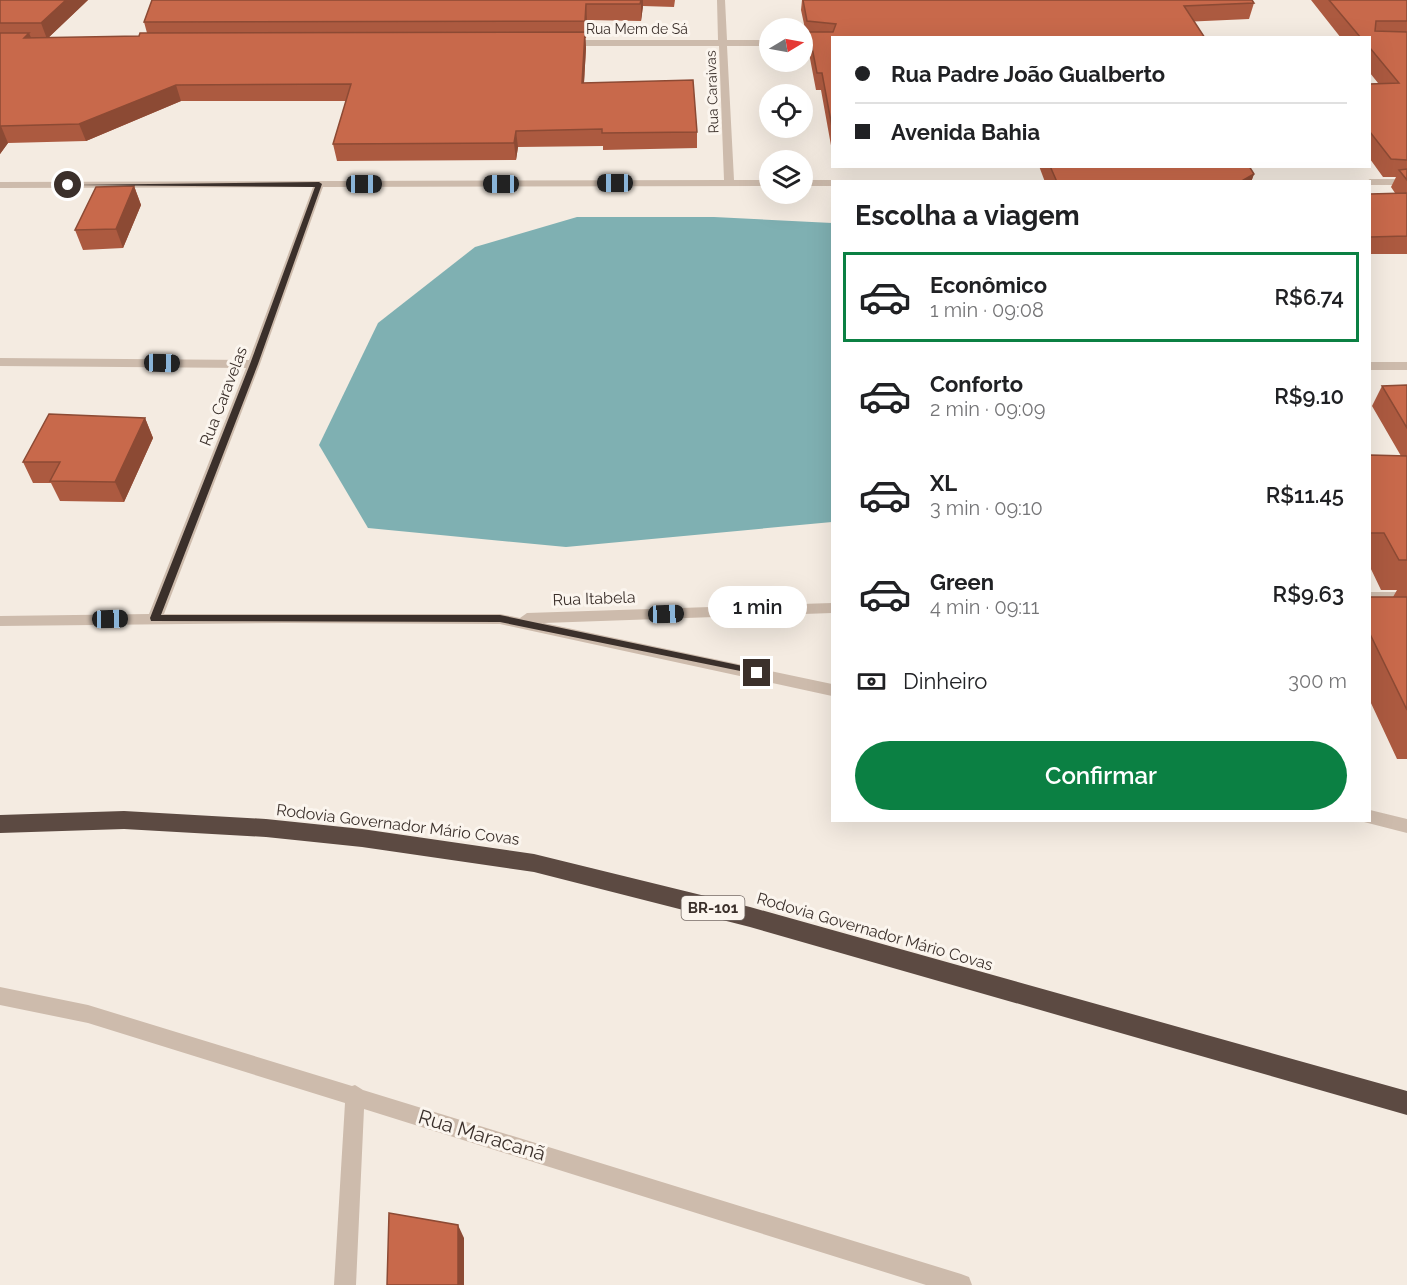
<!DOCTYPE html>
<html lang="pt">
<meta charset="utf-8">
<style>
body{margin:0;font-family:Raleway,sans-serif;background:#f6f6f6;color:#202124;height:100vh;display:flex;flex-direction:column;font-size:22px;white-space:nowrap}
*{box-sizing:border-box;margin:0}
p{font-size:20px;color:#757577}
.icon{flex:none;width:33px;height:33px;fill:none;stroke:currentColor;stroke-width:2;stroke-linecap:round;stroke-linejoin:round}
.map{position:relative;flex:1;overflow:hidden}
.drawer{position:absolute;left:831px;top:180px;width:540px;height:642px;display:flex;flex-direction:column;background:#fff;border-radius:0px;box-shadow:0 6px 24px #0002}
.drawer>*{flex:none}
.banner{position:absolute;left:831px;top:36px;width:540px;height:132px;border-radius:0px;box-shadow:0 6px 24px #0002;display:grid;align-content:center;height:132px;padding:0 24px;background:#fff}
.needle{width:39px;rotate:80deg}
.tools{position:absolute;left:759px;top:18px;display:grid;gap:12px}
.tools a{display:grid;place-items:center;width:54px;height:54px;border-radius:50%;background:#fff;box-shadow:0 6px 24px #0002;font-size:30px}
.end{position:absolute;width:27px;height:27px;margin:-14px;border:8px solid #3b302b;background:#fff;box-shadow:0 0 0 3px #fff}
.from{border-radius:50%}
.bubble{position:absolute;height:42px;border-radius:21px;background:#fff;box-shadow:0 6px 24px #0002;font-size:20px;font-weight:600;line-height:42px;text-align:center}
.car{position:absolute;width:18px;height:36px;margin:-18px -9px;border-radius:8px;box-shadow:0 0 4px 2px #0007;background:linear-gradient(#222 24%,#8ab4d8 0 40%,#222 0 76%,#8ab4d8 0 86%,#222 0)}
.banner b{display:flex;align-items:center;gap:21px;height:57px;font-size:22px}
.banner b+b{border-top:2px solid #e0e0e0}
.banner i{width:15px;height:15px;background:#202124}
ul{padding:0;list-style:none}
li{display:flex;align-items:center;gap:18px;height:90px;margin:0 12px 9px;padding:0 12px;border:3px solid transparent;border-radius:0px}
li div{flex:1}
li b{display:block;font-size:22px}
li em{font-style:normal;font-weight:600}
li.on{border-color:#0b8043}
li>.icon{width:54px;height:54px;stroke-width:1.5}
h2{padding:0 24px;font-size:27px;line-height:72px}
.pay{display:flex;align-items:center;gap:15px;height:66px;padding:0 24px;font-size:22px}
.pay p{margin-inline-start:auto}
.cta{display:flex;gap:12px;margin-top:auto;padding:12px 24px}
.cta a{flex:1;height:69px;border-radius:36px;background:#0b8043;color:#fff;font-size:24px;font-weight:600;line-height:69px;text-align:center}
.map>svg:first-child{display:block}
.water{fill:#7fb0b2}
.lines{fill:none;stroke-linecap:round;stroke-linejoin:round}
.minor{fill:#cdbbac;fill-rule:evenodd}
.highway{fill:#5c4a42;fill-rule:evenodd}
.wall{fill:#ac5a40}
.shaded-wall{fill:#8c4a34}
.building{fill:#c8694b;stroke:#8c4a34;stroke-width:1.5}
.route{fill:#3b302b}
.labels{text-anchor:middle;stroke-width:6;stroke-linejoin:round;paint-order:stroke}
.far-street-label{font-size:14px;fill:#3b302b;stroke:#fbf5ee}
.shield{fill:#fbf5ee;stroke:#756b66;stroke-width:1.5}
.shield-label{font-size:15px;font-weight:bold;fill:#3b302b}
.street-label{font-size:16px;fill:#3b302b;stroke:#fbf5ee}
.near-street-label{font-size:20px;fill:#3b302b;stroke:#fbf5ee}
</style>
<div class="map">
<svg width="1407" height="1285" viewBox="0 0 1407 1285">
<rect width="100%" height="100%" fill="#f4ebe1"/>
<!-- water -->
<polygon class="water" points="577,217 714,217 832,223 832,522 566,547 368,528 319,445 378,323 475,247"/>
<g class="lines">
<!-- minor -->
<g class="minor">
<polygon points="717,0 725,0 727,40 770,40 770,46 727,46 734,180 770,180 770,186 323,187 260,364 164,614 500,614 520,618 527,613 832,603 832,613 544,623 832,684 832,696 500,624 284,623 0,626 0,616 149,614 246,368 0,366 0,358 249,360 313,187 0,188 0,182 724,180 719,46 567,46 563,43 567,40 718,40"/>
<rect x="802" y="40" width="30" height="6"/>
<polygon points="1370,179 1407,179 1407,185 1370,185 1370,182 1365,182"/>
<polygon points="802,180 832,180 836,182 832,182 832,186 802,186"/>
<rect x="1370" y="362" width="37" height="8"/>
<rect x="1370" y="592" width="37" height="10"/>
<polygon points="1370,810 1407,819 1407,833 1364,822 1370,820"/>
<polygon points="0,987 88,1005 352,1086 355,1085 363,1090 961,1274 969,1277 972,1285 926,1285 364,1109 356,1285 334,1285 345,1103 88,1023 0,1005"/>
</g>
<!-- highway -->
<polygon class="highway" points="124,811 266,819 362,829 534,854 750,907 1407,1091 1407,1115 750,927 534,872 362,847 266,837 124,829 0,833 0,815"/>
</g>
<!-- wall -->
<g class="wall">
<polygon points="0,0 88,0 48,38 139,36 147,33 144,22 152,0 675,0 674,7 643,6 641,21 587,20 586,38 585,38 586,48 584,83 697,132 697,148 603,150 603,146 518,147 516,160 337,161 333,144 346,101 181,101 86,141 8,143 0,154"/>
<polygon points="802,0 1252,0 1254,3 1249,19 832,38 832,151 821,90 816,90 808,48 809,38 807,38 801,10"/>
<polygon points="1311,0 1407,0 1407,254 1370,254 1370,194 1395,193 1391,187 1396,177 1383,177 1370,159 1370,84 1378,83 1370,73 1370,38 1341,38"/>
<polygon points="1039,166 1249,166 1254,174 1251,182 1045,182"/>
<polygon points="134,186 141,205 123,248 83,250 75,230"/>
<polygon points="1407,385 1407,759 1397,759 1370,701 1370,597 1393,597 1397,590 1381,590 1370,567 1370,455 1401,456 1372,406 1382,386"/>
<polygon points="145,418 153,438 124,502 60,501 51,483 33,483 23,462"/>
</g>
<!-- shaded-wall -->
<g class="shaded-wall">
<polygon points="66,0 88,0 47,39 41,23"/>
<polygon points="641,0 643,0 643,6 641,21"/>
<polygon points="586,4 587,20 586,38 585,21"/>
<polygon points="585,32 586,48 583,99 582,83"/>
<polygon points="29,33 36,49 24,38"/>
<polygon points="176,85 181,101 86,141 79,124"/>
<polygon points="1,126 8,143 0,154 0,127"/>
<polygon points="516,131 518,147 516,160 514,143"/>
<polygon points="1254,174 1251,182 1240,182"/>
<polygon points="134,186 141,205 123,248 116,229"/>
<polygon points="145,418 153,438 124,502 115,482"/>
<polygon points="458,1225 464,1238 464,1285 458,1285"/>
</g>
<!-- building -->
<g class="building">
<polygon points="0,0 66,0 41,23 0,23"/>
<polygon points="152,0 641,0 640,4 586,4 585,21 144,22"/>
<polygon points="803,0 1252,0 1254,3 1184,6 1205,38 832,38 832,127 822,73 817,73 809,32 833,32 836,24 807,21"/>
<polygon points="1329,0 1407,0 1407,21 1376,21 1375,31 1407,32 1407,160 1391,159 1370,132 1370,84 1399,83 1370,48 1370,38 1361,38"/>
<polygon points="585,32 582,83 693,80 697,132 602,133 602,129 516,131 514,143 333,144 351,84 176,85 79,124 1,126 0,127 0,33 29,33 24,38 139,36 140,33"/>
<polygon points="1050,166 1249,166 1254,174 1240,182 1057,182"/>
<polygon points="1407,169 1407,180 1399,170"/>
<polygon points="134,186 116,229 75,230 96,187"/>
<polygon points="1407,193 1407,236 1370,237 1370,194"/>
<polygon points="1407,385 1407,428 1382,386"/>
<polygon points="49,414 145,418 115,482 50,481 60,462 23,462"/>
<polygon points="1370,455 1407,456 1407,560 1399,560 1384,533 1370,533"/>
<polygon points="1370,597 1407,597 1407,710 1370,634"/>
<polygon points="389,1213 458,1225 458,1285 387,1285"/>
</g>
<!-- route -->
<polygon class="route" points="319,182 322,184 258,364 161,615 500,615 757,669 760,670 760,675 500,622 151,621 150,618 250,364 315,187 65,185"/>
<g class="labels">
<!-- far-street labels -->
<g class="far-street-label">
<text x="637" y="34">Rua Mem de Sá</text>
<text transform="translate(712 92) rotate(-92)" y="5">Rua Caraivas</text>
</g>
<!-- shield labels -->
<rect class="shield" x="681.5" y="896" width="63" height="24" rx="4.5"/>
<g class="shield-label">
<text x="713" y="913">BR-101</text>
</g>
<!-- street labels -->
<g class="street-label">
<text transform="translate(223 396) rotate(-69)" y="6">Rua Caravelas</text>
<text transform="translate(594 598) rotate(-2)" y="6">Rua Itabela</text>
<text transform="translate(398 824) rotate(7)" y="6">Rodovia Governador Mário Covas</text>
<text transform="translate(875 931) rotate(16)" y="6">Rodovia Governador Mário Covas</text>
</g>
<!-- near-street labels -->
<g class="near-street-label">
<text transform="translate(482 1135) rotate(17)" y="7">Rua Maracanã</text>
</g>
</g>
</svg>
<div class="tools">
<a><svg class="needle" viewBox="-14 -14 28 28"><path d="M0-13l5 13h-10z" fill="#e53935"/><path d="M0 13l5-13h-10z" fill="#757577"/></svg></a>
<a><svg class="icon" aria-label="locate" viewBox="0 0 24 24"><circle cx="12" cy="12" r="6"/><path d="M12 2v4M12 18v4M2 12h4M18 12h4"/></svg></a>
<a><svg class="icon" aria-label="layers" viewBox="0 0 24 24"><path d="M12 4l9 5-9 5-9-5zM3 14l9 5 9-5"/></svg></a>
</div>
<i class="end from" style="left:68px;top:185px"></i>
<i class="end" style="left:757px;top:673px"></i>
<div class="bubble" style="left:708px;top:586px;width:99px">1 min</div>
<i class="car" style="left:615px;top:183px;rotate:270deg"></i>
<i class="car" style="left:364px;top:184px;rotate:90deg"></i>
<i class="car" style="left:501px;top:184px;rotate:270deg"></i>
<i class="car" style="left:162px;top:363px;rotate:91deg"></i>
<i class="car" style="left:666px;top:614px;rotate:88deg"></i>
<i class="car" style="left:110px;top:619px;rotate:89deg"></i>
<div class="banner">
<b><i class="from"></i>Rua Padre João Gualberto</b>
<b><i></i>Avenida Bahia</b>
</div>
<section class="drawer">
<h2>Escolha a viagem</h2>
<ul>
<li class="on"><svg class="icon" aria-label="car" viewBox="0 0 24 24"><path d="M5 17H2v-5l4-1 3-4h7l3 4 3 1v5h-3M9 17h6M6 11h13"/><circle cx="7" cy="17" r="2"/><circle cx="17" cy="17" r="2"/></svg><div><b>Econômico</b><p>1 min · 09:08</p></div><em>R$6.74</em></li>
<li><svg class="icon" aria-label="car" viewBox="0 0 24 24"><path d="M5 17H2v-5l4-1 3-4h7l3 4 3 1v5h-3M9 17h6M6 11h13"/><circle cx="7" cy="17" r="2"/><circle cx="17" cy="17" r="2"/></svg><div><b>Conforto</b><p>2 min · 09:09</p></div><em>R$9.10</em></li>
<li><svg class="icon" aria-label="car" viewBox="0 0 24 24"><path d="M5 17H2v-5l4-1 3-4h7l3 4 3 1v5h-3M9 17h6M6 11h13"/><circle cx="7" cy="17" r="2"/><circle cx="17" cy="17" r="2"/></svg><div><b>XL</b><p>3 min · 09:10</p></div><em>R$11.45</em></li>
<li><svg class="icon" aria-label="car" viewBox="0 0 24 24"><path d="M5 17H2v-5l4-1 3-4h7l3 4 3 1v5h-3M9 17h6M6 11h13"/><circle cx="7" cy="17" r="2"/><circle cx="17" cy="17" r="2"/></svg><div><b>Green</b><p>4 min · 09:11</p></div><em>R$9.63</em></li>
</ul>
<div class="pay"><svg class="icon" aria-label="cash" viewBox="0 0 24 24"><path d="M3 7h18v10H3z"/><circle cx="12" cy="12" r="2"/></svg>Dinheiro<p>300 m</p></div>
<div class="cta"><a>Confirmar</a></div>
</section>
</div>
